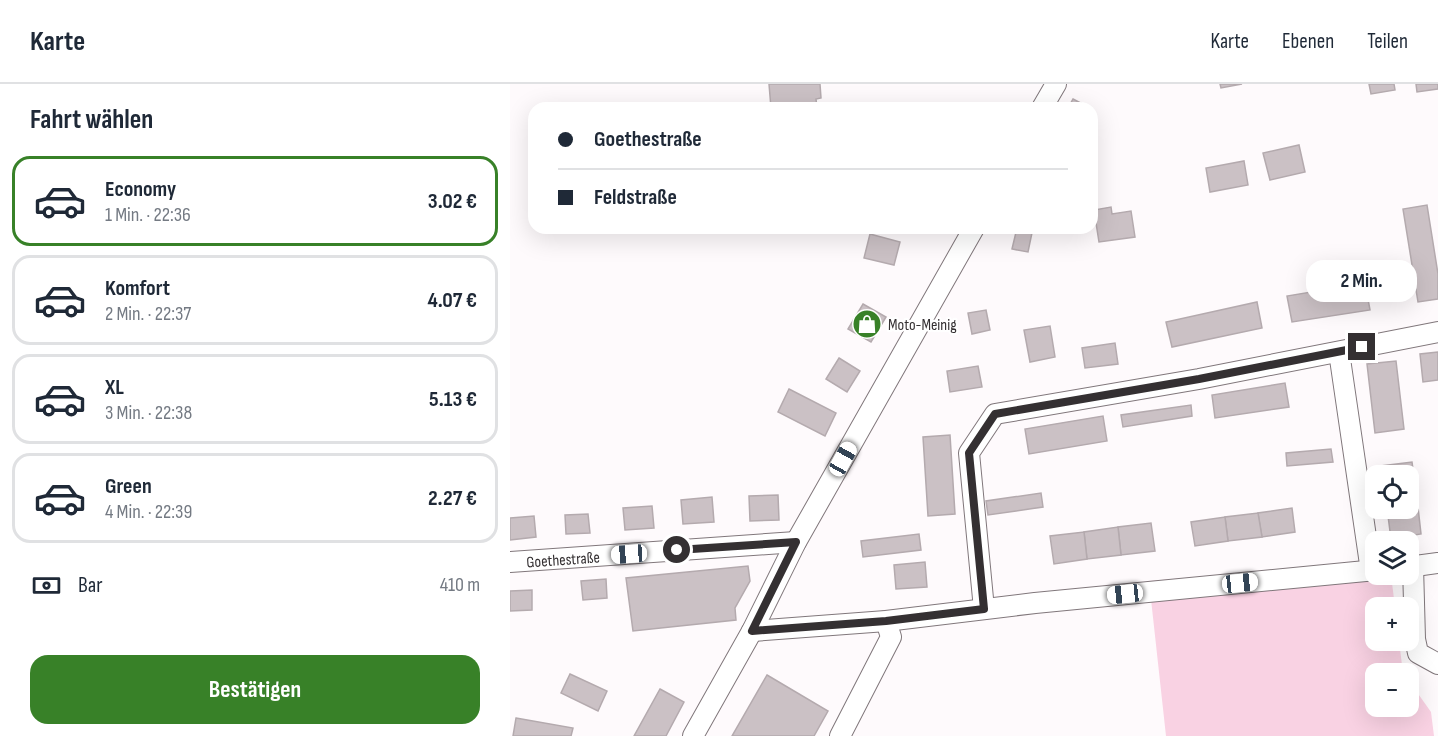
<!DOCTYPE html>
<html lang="de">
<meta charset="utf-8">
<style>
body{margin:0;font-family:"Sofia Sans Condensed",sans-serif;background:#f2f2f3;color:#1f2937;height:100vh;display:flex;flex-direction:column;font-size:22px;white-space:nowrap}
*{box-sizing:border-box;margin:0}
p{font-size:20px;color:#747a83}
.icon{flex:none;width:33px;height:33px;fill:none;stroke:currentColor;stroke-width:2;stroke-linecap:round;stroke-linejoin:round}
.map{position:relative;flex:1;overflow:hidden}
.sheet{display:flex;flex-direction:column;background:#fff;width:510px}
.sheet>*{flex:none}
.guide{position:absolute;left:18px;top:18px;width:570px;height:132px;border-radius:18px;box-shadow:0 6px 24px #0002;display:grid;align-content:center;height:132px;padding:0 30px;background:#fff}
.fabs{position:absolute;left:855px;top:381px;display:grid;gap:12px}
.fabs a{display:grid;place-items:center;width:54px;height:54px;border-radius:12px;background:#fff;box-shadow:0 6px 24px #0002;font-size:30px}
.end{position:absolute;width:27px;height:27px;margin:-14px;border:8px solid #343032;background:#fff;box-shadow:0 0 0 3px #fff}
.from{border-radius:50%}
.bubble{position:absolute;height:42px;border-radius:18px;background:#fff;box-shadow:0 6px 24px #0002;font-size:20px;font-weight:700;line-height:42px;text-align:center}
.car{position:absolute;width:18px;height:36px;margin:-18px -9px;border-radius:8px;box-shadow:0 0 4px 2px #0007;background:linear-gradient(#fff 24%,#345 0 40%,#fff 0 76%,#345 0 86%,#fff 0)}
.guide b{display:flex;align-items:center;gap:21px;height:57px;font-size:22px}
.guide b+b{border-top:2px solid #e0e1e3}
.guide i{width:15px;height:15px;background:#1f2937}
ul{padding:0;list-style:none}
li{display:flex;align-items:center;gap:18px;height:90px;margin:0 12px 9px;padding:0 18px;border:3px solid #e0e1e3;border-radius:18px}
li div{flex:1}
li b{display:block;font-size:22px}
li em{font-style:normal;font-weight:700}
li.current{border-color:#388128}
li>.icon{width:54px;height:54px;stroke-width:1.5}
h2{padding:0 30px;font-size:27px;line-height:72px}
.pay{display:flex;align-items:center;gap:15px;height:66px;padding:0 30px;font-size:22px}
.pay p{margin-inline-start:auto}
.primary-button{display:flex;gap:12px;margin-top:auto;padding:12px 30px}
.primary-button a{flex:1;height:69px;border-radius:18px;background:#388128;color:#fff;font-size:24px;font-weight:700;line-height:69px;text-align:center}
header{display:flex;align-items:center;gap:36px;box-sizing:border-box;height:84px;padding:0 30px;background:#fff;border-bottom:2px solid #e0e1e3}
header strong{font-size:28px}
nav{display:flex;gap:33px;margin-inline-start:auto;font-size:21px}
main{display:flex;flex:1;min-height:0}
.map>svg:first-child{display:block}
.green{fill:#f9d2e3}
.building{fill:#cbc1c5;stroke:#b4aaae;stroke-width:1.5}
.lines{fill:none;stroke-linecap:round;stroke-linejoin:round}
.minor-casing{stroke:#80777b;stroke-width:22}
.minor{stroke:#fff;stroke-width:20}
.route{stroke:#343032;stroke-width:8}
.labels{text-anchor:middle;stroke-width:4.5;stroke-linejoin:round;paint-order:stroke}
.poi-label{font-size:16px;fill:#343032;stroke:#fff;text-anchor:start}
.street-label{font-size:16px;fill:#343032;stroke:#fff}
</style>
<header>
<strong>Karte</strong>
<nav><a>Karte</a><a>Ebenen</a><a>Teilen</a></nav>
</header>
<main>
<section class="sheet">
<h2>Fahrt wählen</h2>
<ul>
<li class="current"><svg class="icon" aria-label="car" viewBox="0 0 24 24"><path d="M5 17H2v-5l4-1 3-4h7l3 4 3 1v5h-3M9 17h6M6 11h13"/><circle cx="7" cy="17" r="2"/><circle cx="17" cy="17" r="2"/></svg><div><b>Economy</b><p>1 Min. · 22:36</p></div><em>3.02 €</em></li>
<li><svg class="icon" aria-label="car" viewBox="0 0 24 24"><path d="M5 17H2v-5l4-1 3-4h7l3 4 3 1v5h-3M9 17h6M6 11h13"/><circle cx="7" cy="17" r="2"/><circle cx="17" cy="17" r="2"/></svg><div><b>Komfort</b><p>2 Min. · 22:37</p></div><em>4.07 €</em></li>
<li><svg class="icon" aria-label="car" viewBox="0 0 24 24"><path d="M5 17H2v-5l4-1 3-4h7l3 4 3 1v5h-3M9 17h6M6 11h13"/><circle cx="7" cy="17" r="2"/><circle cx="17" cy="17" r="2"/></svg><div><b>XL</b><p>3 Min. · 22:38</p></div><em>5.13 €</em></li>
<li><svg class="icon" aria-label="car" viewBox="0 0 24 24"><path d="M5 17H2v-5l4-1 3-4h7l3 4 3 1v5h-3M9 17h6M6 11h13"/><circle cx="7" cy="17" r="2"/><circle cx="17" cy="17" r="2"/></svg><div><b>Green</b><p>4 Min. · 22:39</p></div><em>2.27 €</em></li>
</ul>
<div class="pay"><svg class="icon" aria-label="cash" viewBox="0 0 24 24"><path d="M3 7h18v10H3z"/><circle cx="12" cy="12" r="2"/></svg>Bar<p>410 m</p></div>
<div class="primary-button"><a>Bestätigen</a></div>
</section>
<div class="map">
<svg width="928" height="652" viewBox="0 0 928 652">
<rect width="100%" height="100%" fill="#fefafc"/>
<!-- green -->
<polygon class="green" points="865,478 866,490 881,491 885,523 866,524 866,556 889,557 893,589 866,590 866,622 898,622 899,597 921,628 924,652 656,652 639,497"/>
<!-- building -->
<g class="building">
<polygon points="259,0 310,0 311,14 306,15 307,24 261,24"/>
<polygon points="710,0 732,0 711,4"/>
<polygon points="859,0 884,0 885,6 861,10"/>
<polygon points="906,0 928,0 928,5 907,8"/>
<polygon points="563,15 580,24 558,24"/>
<polygon points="789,61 795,88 760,96 753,69"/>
<polygon points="734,77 738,101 700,108 696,84"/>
<polygon points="917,121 928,190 928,215 908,218 893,125"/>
<polygon points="601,123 602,130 621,127 625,153 589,158 584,126"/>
<polygon points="507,144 523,144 518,168 502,165"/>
<polygon points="360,150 390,158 384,181 354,174"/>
<polygon points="855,199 860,226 782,238 777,212"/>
<polygon points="747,218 752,244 662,263 656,238"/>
<polygon points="353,220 376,233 361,258 338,245"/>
<polygon points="476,226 480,246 462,250 458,229"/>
<polygon points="540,242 545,273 520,278 514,246"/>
<polygon points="605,259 608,280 575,284 572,264"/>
<polygon points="928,268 928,296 913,298 910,270"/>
<polygon points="329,274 350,287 337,308 316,295"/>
<polygon points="886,277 894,345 865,349 857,280"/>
<polygon points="468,282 472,303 440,308 437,287"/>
<polygon points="775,299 779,323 705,334 702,311"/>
<polygon points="279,305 326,329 315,352 268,328"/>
<polygon points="681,321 682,332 613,343 611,331"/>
<polygon points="593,332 597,357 519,370 515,345"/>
<polygon points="440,351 445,430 418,432 413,353"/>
<polygon points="821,365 823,378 777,382 776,369"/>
<polygon points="902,378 907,414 898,415 898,392 873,392 871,382"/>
<polygon points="531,409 533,423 478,431 476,417"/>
<polygon points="268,411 269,436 240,437 239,412"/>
<polygon points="202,413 204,438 173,440 171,416"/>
<polygon points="907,414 911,450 881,455 877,424 898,424 898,415"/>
<polygon points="142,422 144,444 115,446 113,424"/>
<polygon points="782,424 785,448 752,453 748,429"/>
<polygon points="748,429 752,453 718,457 715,433"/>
<polygon points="78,430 80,449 56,450 55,431"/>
<polygon points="24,432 26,453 0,456 0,434"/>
<polygon points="715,433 718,457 685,462 681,438"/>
<polygon points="641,439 645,467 611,471 608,443"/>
<polygon points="608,443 611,471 577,475 574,448"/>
<polygon points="574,448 577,475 544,480 540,452"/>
<polygon points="409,450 411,466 353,473 351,457"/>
<polygon points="415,478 417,503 386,505 384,481"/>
<polygon points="238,482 240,497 225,524 226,536 123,547 116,494"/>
<polygon points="96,495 97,514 73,516 71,497"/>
<polygon points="22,506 22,526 0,527 0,507"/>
<polygon points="60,590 97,607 88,627 51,609"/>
<polygon points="257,591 318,627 304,652 222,652"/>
<polygon points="150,605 174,618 156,652 124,652"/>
<polygon points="6,634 63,644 61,652 3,652"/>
</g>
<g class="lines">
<!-- minor casing -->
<g class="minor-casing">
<g id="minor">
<polyline points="532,24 546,0"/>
<polyline points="829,268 861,487"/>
<polyline points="0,478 286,458"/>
<polyline points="903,482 905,555 908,569 928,580"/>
<polyline points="898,483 928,479"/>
<polyline points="474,525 459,369 485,330 689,295 928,248"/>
<polyline points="242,547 376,537 525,519 866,486"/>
<polyline points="183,652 242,547 286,458 464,144"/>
<polyline points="330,652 381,553 376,537"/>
</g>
</g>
<!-- minor -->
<use href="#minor" class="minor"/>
</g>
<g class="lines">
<!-- route -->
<polyline class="route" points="167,466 286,458 242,547 376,537 474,525 459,369 485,330 689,295 852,263"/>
</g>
<!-- icons -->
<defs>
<g id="shop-disc" transform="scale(1.5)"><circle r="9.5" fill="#388128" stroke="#fff"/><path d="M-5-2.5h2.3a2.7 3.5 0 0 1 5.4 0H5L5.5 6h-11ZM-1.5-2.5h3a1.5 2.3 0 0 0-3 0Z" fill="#fff"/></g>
</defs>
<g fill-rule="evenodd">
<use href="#shop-disc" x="357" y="240"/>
</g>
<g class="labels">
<!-- poi labels -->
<g class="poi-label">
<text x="378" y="246">Moto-Meinig</text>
</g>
<!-- street labels -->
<g class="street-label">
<text transform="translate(53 475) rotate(-4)" y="6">Goethestraße</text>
</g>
</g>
</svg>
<div class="fabs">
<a><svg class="icon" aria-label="locate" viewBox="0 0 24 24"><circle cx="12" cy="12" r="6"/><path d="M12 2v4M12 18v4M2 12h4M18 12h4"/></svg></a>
<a><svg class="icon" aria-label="layers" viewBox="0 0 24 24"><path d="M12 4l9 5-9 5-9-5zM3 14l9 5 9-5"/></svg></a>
<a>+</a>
<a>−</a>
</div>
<i class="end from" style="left:167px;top:466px"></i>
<i class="end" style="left:852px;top:263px"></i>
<div class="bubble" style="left:796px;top:176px;width:111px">2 Min.</div>
<i class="car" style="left:333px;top:375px;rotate:29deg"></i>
<i class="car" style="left:119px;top:470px;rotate:266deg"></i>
<i class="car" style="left:730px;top:499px;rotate:84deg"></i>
<i class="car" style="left:615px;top:510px;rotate:264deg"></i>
<div class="guide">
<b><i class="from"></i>Goethestraße</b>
<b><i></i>Feldstraße</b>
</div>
</div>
</main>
